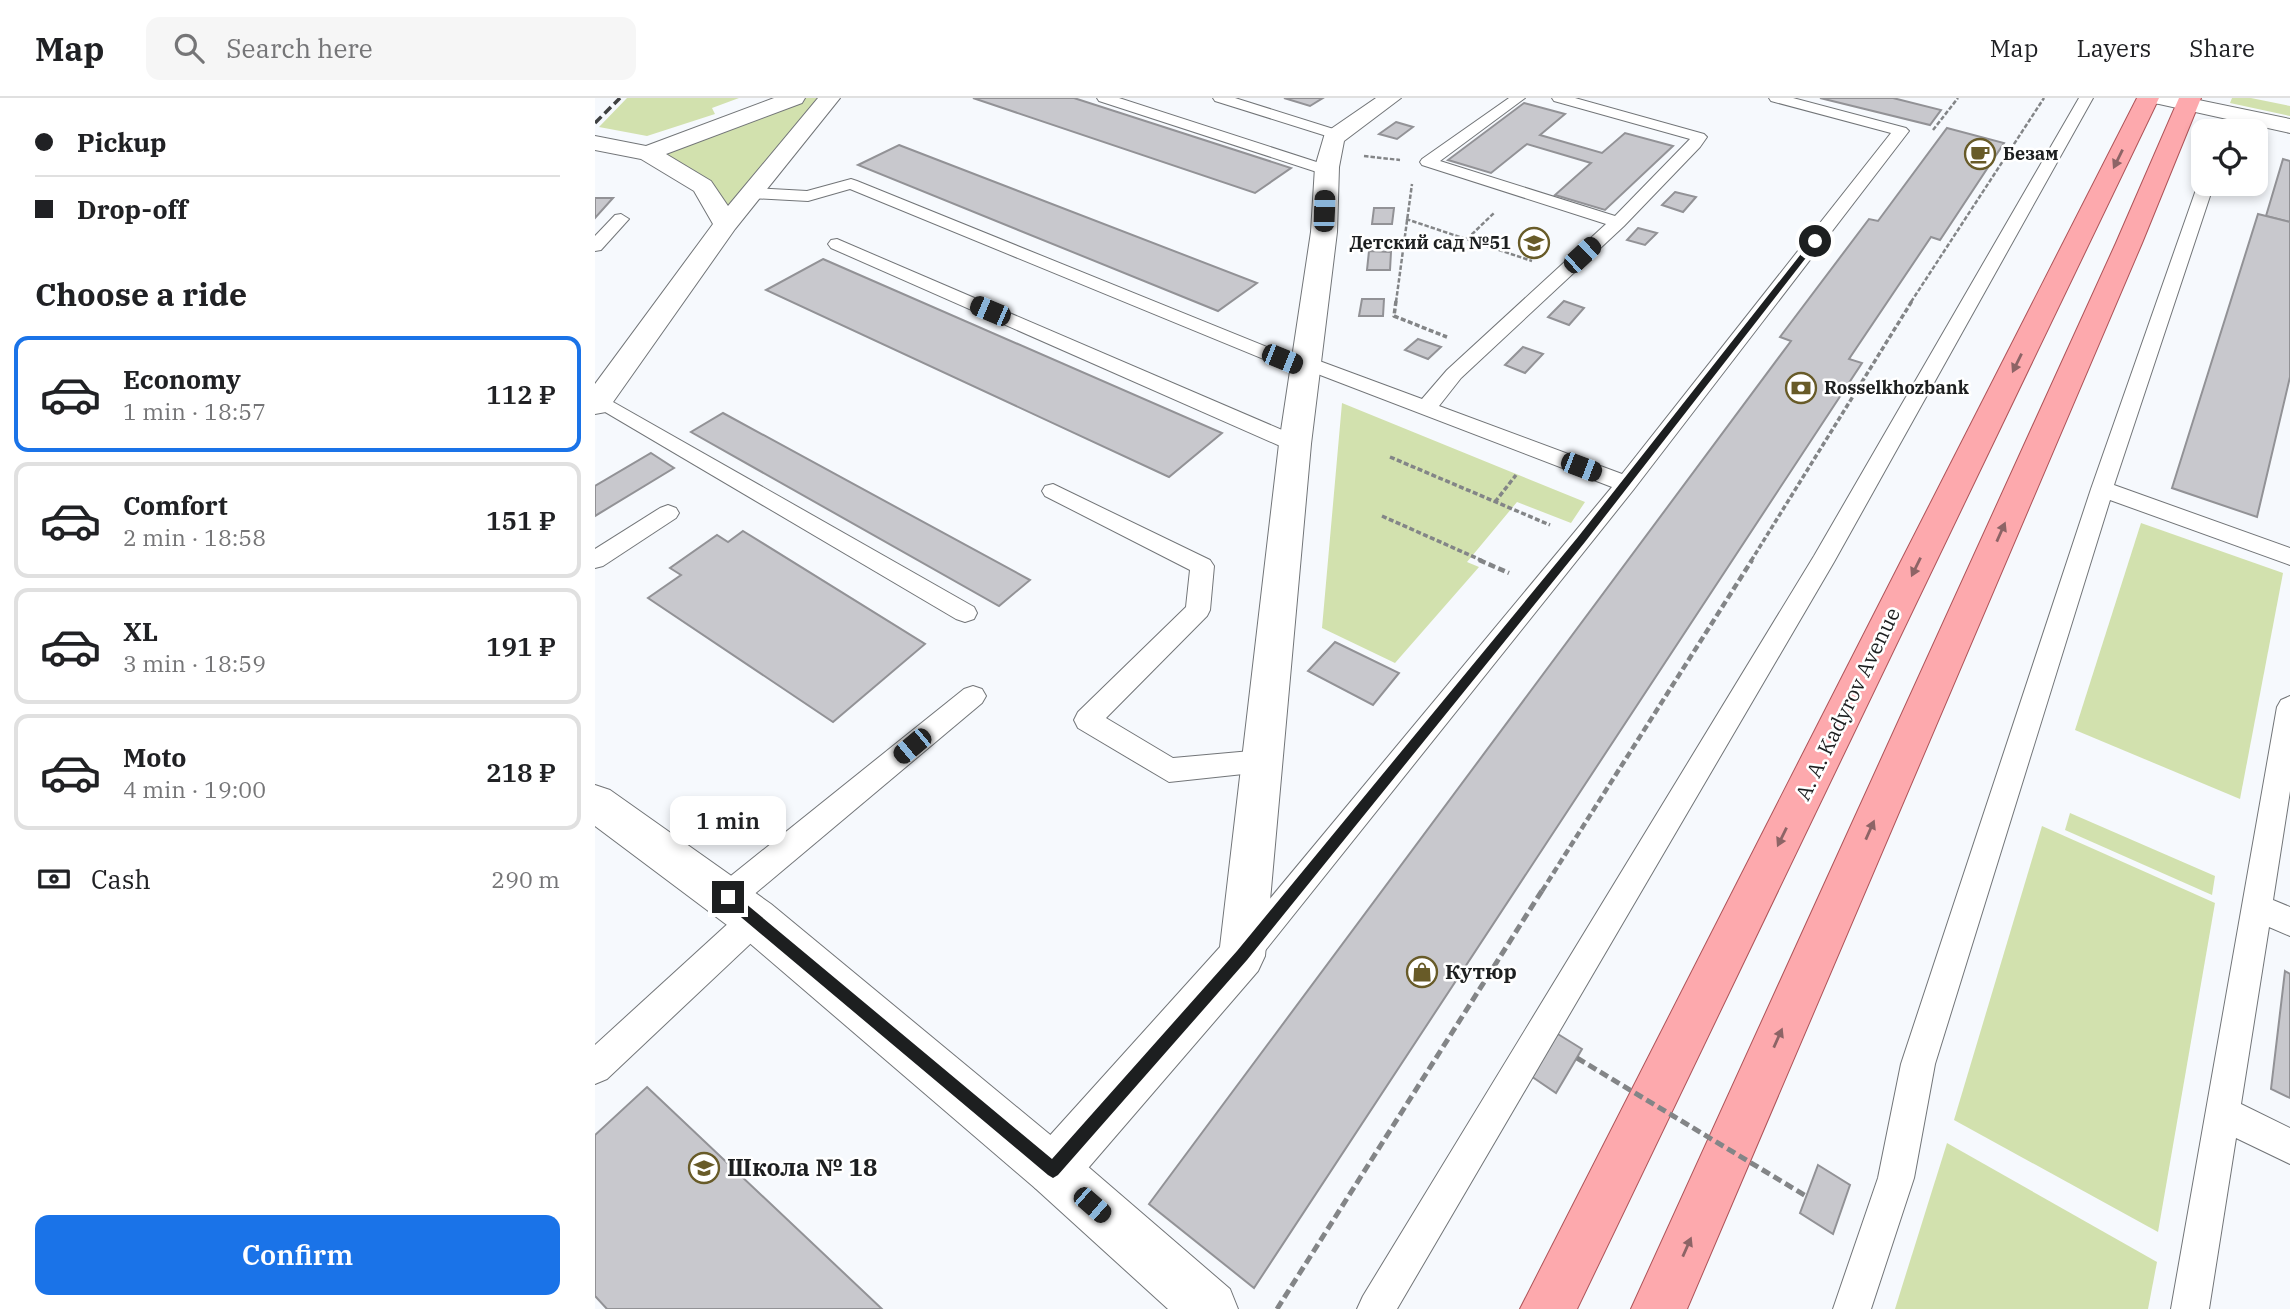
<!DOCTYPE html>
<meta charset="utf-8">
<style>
body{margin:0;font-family:"IBM Plex Serif",serif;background:#f6f6f6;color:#202124;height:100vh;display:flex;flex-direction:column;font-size:26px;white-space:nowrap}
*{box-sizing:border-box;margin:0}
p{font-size:23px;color:#757577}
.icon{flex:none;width:38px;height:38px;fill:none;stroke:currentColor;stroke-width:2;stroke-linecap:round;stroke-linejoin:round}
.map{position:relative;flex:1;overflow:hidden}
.side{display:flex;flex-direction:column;background:#fff;width:595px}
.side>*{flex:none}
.banner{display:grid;align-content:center;height:154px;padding:0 35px;background:#fff}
.buttons{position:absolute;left:1596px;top:21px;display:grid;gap:14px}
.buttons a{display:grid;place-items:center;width:77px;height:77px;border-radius:14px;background:#fff;box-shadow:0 4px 10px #0003;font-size:35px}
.end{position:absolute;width:32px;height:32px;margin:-16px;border:9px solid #1d1f20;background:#fff;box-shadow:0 0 0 4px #fff}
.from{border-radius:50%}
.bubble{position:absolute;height:49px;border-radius:14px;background:#fff;box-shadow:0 4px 10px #0003;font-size:23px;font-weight:600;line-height:49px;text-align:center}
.car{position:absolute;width:21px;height:42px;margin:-21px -10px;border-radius:9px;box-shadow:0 0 5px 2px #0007;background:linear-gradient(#222 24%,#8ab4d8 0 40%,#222 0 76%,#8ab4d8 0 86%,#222 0)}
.banner b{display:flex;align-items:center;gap:24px;height:66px;font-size:26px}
.banner b+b{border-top:2px solid #e0e0e0}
.banner i{width:18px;height:18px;background:#202124}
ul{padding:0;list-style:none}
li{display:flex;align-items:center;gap:21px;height:116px;margin:0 14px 10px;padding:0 21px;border:4px solid #e0e0e0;border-radius:14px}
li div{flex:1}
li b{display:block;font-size:26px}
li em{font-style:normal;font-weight:600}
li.selected{border-color:#1a73e8}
li>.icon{width:63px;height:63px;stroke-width:1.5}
h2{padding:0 35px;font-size:32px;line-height:84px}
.pay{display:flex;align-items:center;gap:18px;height:77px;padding:0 35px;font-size:26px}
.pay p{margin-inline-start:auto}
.button{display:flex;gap:14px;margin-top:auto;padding:14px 35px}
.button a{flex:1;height:80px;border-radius:14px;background:#1a73e8;color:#fff;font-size:28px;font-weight:600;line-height:80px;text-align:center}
header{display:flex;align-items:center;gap:42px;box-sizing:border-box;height:98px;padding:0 35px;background:#fff;border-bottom:2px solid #e0e0e0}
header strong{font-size:33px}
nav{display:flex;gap:38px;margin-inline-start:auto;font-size:24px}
.search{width:490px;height:63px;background:#f6f6f6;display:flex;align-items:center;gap:18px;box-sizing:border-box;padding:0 24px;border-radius:14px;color:#757577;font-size:26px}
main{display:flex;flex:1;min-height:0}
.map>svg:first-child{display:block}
.green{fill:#d2e1ae}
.building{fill:#c8c8cd;stroke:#929296;stroke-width:2}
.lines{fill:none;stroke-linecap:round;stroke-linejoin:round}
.lane-casing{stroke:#727578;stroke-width:2}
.street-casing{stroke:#727578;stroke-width:2}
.secondary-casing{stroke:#727578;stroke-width:2}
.primary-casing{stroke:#ad5358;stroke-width:2}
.path-far3{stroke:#838587;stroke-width:2.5;stroke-dasharray:4.5 2;stroke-linecap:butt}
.path-far2{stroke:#838587;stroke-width:3.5;stroke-dasharray:5 2.5;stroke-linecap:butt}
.path-far1{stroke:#838587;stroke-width:4.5;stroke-dasharray:7 3.5;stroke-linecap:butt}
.path{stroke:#838587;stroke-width:5;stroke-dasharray:9 4.5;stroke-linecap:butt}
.lane{fill:#fff;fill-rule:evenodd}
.street{fill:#fff;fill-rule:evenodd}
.secondary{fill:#fff;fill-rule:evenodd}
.primary{fill:#fda9ad;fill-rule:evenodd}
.rail{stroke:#3f4142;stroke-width:3.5;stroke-dasharray:9 4.5;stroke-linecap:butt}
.path-bridge{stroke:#838587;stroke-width:5;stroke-dasharray:9 4.5;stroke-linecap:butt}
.oneway{fill:#8d6466}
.route{fill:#1d1f20}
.labels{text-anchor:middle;stroke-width:5;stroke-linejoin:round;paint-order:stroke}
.far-poi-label{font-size:18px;font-weight:bold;fill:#1d1f20;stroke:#fff;text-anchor:start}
.street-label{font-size:21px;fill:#1d1f20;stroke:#fff}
.poi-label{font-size:21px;font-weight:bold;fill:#1d1f20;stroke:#fff;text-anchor:start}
.near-poi-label{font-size:24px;font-weight:bold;fill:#1d1f20;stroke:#fff;text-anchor:start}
</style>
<header>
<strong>Map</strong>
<div class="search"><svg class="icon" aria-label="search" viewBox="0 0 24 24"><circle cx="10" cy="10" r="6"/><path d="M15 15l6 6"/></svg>Search here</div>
<nav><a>Map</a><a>Layers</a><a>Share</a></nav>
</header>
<main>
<section class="side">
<div class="banner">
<b><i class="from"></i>Pickup</b>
<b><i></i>Drop-off</b>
</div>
<h2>Choose a ride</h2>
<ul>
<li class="selected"><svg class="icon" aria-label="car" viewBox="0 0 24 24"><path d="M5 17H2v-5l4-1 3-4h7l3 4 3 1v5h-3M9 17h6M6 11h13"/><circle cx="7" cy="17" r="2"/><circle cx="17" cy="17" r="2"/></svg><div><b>Economy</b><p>1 min · 18:57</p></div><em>112 ₽</em></li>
<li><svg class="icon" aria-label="car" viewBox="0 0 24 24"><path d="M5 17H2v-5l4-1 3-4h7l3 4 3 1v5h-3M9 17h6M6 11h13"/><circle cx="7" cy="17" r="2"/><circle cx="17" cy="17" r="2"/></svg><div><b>Comfort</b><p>2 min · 18:58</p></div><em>151 ₽</em></li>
<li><svg class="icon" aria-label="car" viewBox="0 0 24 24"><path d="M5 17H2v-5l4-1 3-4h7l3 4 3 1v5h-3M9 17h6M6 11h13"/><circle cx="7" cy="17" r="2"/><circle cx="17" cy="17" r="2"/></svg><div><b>XL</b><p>3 min · 18:59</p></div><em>191 ₽</em></li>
<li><svg class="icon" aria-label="car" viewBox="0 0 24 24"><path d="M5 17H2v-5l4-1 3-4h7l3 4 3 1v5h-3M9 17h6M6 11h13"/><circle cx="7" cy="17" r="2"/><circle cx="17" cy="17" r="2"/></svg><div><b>Moto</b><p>4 min · 19:00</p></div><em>218 ₽</em></li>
</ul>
<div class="pay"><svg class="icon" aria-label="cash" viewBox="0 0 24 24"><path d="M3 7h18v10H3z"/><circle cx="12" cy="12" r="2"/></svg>Cash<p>290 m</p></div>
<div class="button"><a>Confirm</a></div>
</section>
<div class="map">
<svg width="1695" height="1211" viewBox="0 0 1695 1211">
<rect width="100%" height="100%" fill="#f6f9fd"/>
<!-- green -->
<g class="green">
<polygon points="32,0 144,0 117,10 120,16 52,38 4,29"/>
<polygon points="199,0 234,0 131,126 108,88 53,55"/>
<polygon points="1637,0 1656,0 1695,8 1695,18 1635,5"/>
<polygon points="747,305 990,404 976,425 922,404 872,464 884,469 800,565 727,530"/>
<polygon points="1546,425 1688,475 1645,701 1480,632"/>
<polygon points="1475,715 1620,778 1617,797 1470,732"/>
<polygon points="1447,728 1620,805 1563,1134 1359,1022"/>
<polygon points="1352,1045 1562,1164 1553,1211 1300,1211"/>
</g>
<!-- building -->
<g class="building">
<polygon points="378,0 479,0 696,70 660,95"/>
<polygon points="689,0 728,0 715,8"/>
<polygon points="1225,0 1298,0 1346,12 1335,27"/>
<polygon points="929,5 970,16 945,37 1007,55 1030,35 1078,48 1010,112 960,97 996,65 932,46 896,75 853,62"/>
<polygon points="801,24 818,29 802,41 784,36"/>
<polygon points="1352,30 1409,45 1345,142 1336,139 1254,261 1267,265 659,1190 554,1106 1196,243 1185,239 1274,121 1283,123"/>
<polygon points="304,47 662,185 623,213 263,67"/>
<polygon points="1688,61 1695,63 1695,124 1671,118"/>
<polygon points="1080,94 1101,99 1088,114 1067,107"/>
<polygon points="0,100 18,100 0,120"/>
<polygon points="779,110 799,110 797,126 777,126"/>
<polygon points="1663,116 1695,124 1695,279 1662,419 1577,390"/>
<polygon points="1043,130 1062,135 1050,147 1032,142"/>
<polygon points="774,153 796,154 795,172 772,172"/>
<polygon points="228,161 627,335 574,379 171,192"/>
<polygon points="767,201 789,201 788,218 764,218"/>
<polygon points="969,203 989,210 974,227 953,219"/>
<polygon points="823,241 846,249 833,261 810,252"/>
<polygon points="928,249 948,256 930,275 910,267"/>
<polygon points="128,315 435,482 404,508 96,334"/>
<polygon points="56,355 79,370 0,418 0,388"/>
<polygon points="148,433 330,546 238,624 53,500 86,477 75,470 122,437 133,444"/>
<polygon points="740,544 804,575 778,607 713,573"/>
<polygon points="1690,873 1695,876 1695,1000 1676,991"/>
<polygon points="958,933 987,951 961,995 933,976"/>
<polygon points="52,989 287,1211 12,1211 0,1198 0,1037"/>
<polygon points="1223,1067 1255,1087 1238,1136 1205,1115"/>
</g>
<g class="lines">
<!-- lane casing -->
<g class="lane-casing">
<g id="lane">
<polygon points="502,0 524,0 737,69 739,72 731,77 725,75 504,3"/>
<polygon points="618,0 640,0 748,34 751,37 743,42 738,40 620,3"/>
<polygon points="914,0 930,0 845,63 1020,118 1095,41 959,3 957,0 980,0 1109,36 1112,39 1105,49 1029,128 866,280 844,308 1027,376 1296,35 1176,3 1174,0 1198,0 1311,30 1314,33 1039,391 661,864 650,869 639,864 634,854 639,844 1017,389 720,275 712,278 705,276 255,91 213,103 156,100 148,95 156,90 212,93 256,81 262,83 704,262 712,259 719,261 827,301 852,272 1011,126 827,67 825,64 827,61"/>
<polygon points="1484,0 1498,0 1239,464 802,1211 762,1211 768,1198 1219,458"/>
<polygon points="1645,13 1652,17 1642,33 1628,33 1640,14"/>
<polygon points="1608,82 1608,86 1619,86 1519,387 1695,450 1695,467 1515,402 1340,966 1319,1080 1276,1211 1238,1211 1283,1080 1306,966 1496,391 1603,86"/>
<polygon points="26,116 34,121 6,152 0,153 0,138 20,117"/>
<polygon points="242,141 708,341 711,346 708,351 692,351 236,150 233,146 236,142"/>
<polygon points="4,296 379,509 382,515 379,521 370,524 361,521 0,308 0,297"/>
<polygon points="458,386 615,462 619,468 615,512 612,518 511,620 578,660 667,652 677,655 681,663 677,671 667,674 574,684 483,630 479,622 483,614 591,509 595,472 450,398 447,393 450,388"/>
<polygon points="73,407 81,410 84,415 81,420 8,468 0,470 0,451 65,410"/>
<polygon points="378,588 387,591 391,598 387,605 144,809 133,813 122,809 118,799 122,789 369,591"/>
<polygon points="1695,598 1695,693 1678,802 1695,809 1695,838 1674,829 1646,1006 1695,1030 1695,1066 1641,1040 1614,1211 1576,1211 1682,609 1686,602"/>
<polygon points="160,807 171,811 175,821 171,831 12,981 0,986 0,947 149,811"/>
</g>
</g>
<!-- street casing -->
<g class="street-casing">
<polygon id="street" points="781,0 806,0 749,43 744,69 742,134 716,346 670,858 663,873 476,1090 458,1098 440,1090 432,1072 440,1054 625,849 684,346 716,134 720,69 730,35"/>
</g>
<!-- secondary casing -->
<g class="secondary-casing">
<g id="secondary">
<polygon points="179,0 210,0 207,5 71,56 116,83 133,108 223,0 245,0 140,131 11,314 0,316 0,286 118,126 99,93 46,61 0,52 0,38 51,48"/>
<polygon points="1553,0 1594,0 1695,21 1695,35 1564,6 1556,5"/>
<polygon points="0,687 15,692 176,806 476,1054 635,1191 643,1211 573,1211 440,1090 144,836 0,728"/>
</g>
</g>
<!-- primary casing -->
<g class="primary-casing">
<g id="primary">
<polygon points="1542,0 1564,0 982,1211 925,1211"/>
<polygon points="1584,0 1606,0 1547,145 1092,1211 1036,1211 1521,145"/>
</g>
</g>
<!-- path-far3 -->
<g class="path-far3">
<polyline points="1338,32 1363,0"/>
<polyline points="769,58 805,62"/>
<polyline points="811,121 937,163"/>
<polyline points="872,141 899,115"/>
<polyline points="801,204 817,86"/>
<polyline points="1316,204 1449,0"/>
</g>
<!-- path-far2 -->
<g class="path-far2">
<polyline points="801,203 799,218 852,239"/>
<polyline points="795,359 955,427"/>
<polyline points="900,404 921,377"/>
<polyline points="787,418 888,463"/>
<polyline points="1156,463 1317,203"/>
</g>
<!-- path-far1 -->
<g class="path-far1">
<polyline points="884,462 914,475"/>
<polyline points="947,793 1157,462"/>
</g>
<!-- path -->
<polyline class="path" points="682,1211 948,791"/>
<!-- lane -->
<use href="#lane" class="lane"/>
<!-- street -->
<use href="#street" class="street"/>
<!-- secondary -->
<use href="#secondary" class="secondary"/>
<!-- primary -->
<use href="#primary" class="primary"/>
<!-- rail -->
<polyline class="rail" points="0,25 25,0"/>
<!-- path-bridge -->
<polyline class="path-bridge" points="982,960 1211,1098"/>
</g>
<!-- one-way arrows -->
<defs><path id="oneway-solid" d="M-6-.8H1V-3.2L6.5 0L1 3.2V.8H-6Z" transform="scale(1.75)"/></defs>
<g class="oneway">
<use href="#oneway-solid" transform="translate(1523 61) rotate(116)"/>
<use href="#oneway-solid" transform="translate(1422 265) rotate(116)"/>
<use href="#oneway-solid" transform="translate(1406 434) rotate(-66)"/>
<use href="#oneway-solid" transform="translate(1321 469) rotate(116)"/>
<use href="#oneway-solid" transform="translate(1275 732) rotate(-66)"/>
<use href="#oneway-solid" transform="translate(1187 739) rotate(116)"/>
<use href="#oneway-solid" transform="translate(1183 940) rotate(-66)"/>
<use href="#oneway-solid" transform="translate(1092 1149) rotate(-66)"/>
</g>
<!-- route -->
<polygon class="route" points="1217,142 1224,143 990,444 652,862 463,1077 458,1080 453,1077 128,804 128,795 138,795 457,1061 642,853 983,439"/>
<!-- icons -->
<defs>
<g id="cafe-ring" transform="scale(1.575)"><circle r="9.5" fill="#fff" stroke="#685b28" stroke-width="1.5"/><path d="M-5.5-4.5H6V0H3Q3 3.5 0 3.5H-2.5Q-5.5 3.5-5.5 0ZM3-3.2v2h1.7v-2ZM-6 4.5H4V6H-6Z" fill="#685b28"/></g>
<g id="school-ring" transform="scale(1.575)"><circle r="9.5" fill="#fff" stroke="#685b28" stroke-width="1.5"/><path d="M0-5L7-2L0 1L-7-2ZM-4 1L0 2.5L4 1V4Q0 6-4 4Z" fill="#685b28"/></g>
<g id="bank-ring" transform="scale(1.575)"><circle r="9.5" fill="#fff" stroke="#685b28" stroke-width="1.5"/><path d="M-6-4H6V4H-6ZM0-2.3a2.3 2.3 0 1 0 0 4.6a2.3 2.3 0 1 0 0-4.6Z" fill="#685b28"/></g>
<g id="shop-ring" transform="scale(1.575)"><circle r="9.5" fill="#fff" stroke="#685b28" stroke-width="1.5"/><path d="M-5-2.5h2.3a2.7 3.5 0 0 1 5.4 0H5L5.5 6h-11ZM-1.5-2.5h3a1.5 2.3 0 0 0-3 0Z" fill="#685b28"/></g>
</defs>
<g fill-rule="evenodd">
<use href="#cafe-ring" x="1385" y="56"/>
<use href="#school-ring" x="939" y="145"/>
<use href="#bank-ring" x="1206" y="290"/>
<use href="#shop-ring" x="827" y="874"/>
<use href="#school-ring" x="109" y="1070"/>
</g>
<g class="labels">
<!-- far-poi labels -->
<g class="far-poi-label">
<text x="1408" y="62">Безам</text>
<text x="916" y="151" text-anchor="end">Детский сад №51</text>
<text x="1229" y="296">Rosselkhozbank</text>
</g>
<!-- street labels -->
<g class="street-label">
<text transform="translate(1253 606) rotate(-64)" y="7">A. A. Kadyrov Avenue</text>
</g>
<!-- poi labels -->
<g class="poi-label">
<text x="850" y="881">Кутюр</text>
</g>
<!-- near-poi labels -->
<g class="near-poi-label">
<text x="132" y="1078">Школа № 18</text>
</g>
</g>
</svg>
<div class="buttons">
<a><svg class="icon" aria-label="locate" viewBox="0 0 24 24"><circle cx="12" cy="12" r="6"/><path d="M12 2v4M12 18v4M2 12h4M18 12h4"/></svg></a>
</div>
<i class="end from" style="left:1220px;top:143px"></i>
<i class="end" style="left:133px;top:799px"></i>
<div class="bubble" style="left:75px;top:698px;width:116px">1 min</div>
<i class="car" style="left:729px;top:113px;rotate:2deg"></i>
<i class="car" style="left:987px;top:157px;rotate:47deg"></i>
<i class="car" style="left:395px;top:213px;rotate:293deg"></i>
<i class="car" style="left:687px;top:261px;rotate:112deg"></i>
<i class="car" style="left:986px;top:369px;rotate:111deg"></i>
<i class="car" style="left:317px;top:648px;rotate:230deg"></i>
<i class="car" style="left:497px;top:1107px;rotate:131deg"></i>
</div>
</main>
